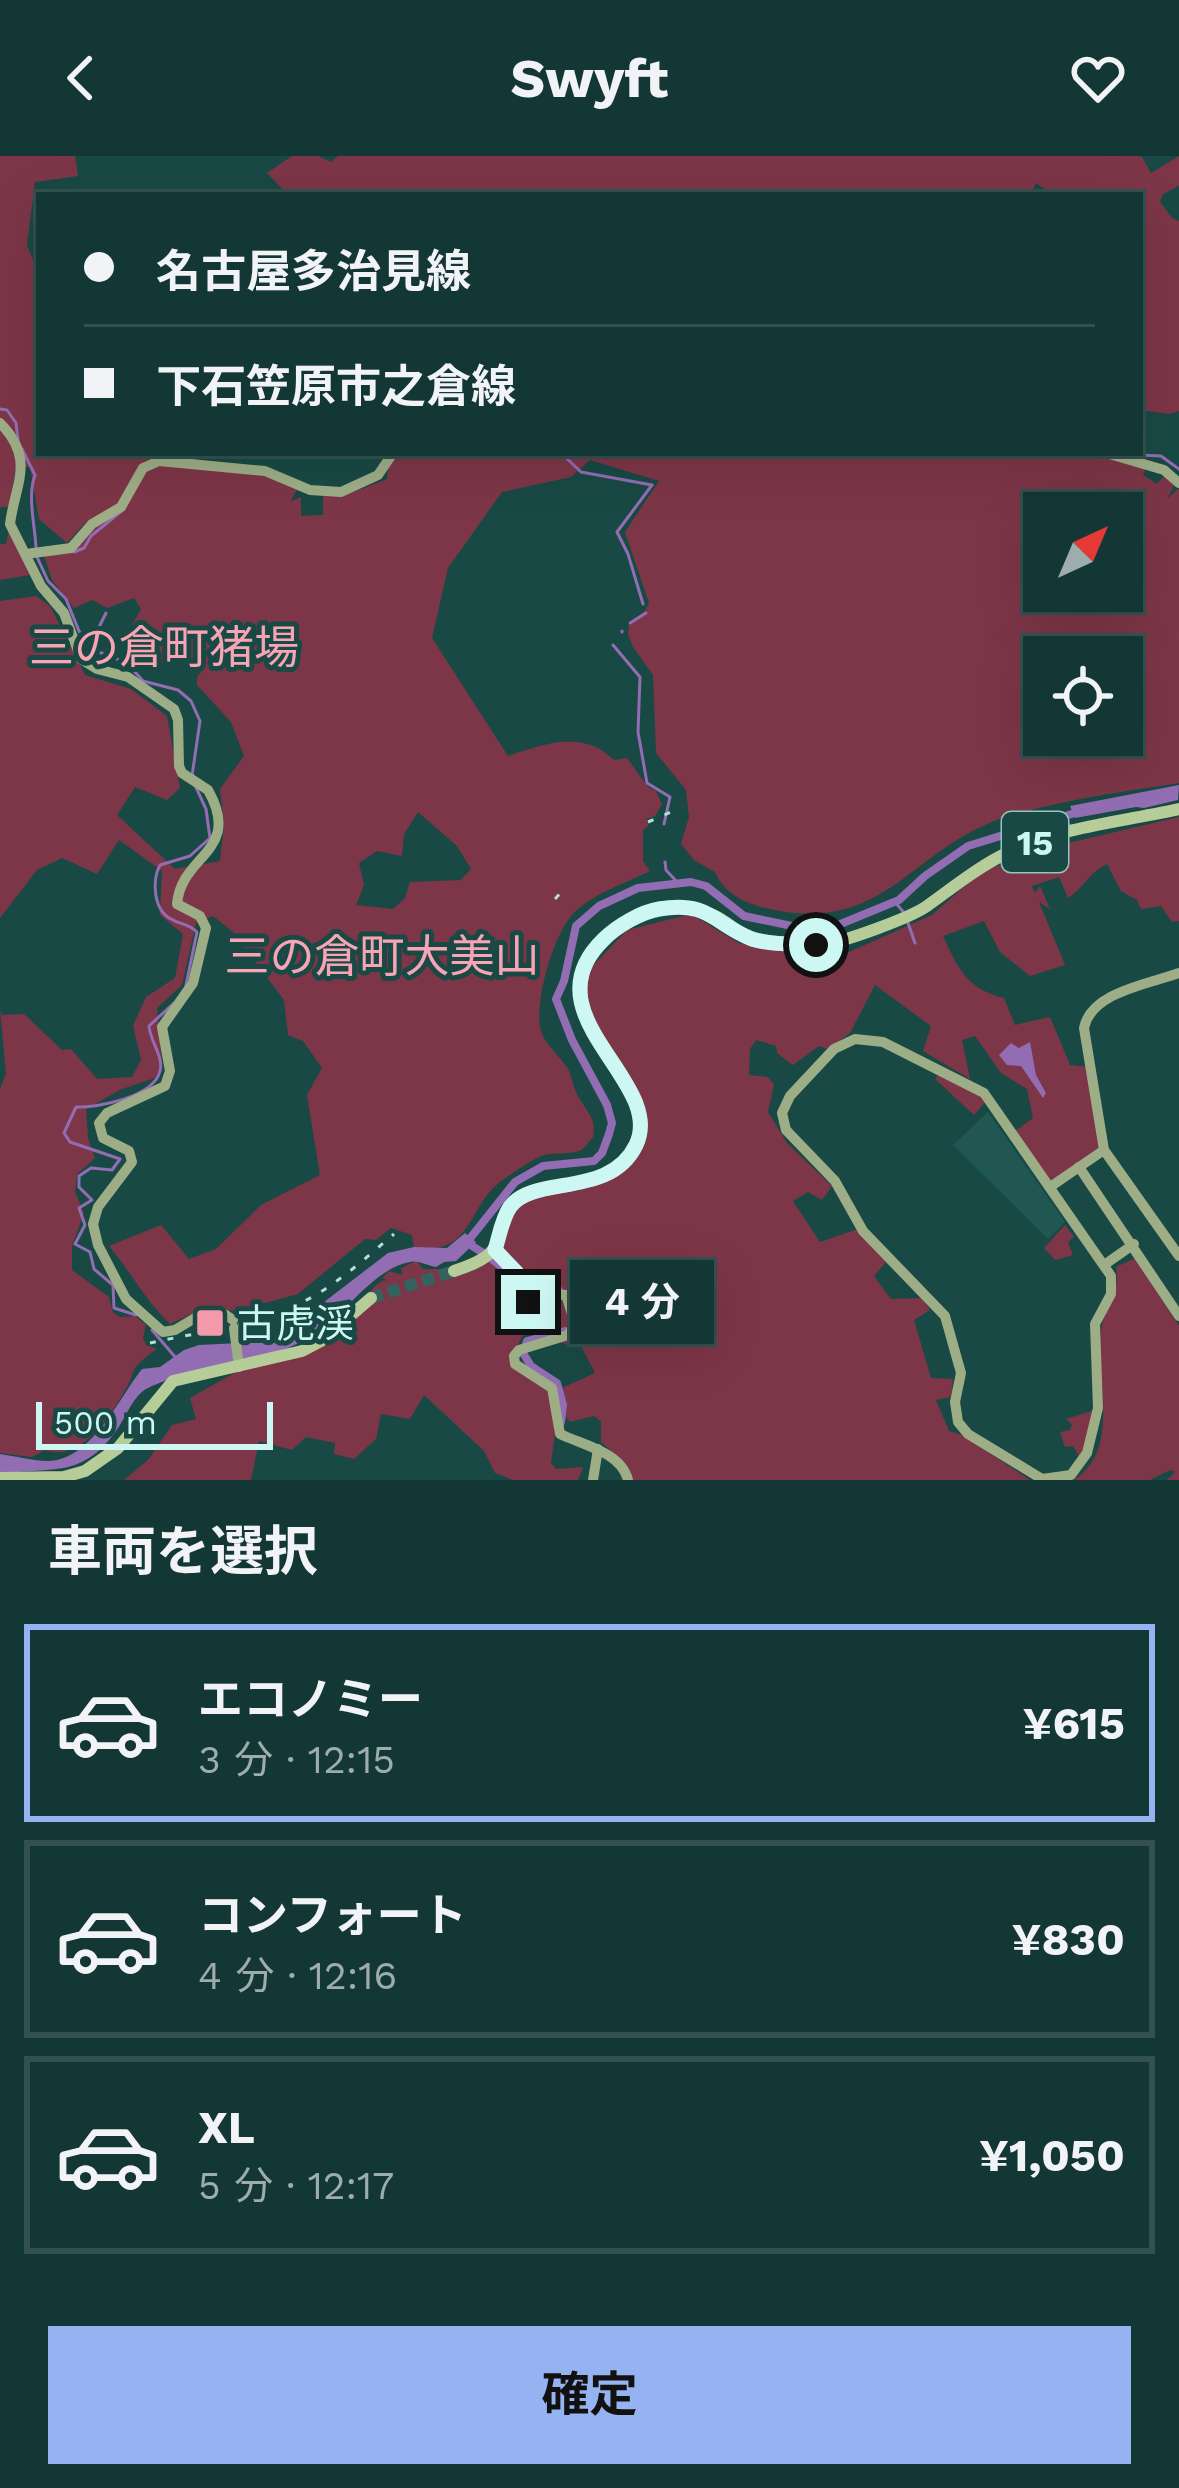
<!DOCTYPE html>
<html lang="ja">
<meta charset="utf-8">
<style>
body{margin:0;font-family:"Work Sans","Noto Sans JP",sans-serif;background:#204240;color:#f1f3f6;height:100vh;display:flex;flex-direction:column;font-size:45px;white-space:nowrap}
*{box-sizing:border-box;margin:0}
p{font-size:39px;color:#9dacac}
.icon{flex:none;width:66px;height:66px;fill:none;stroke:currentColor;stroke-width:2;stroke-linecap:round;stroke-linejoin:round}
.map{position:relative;height:1324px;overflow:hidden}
.side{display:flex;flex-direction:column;background:#133734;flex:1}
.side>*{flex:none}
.guide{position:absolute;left:36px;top:36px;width:1107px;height:264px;border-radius:0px;box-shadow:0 12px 48px #0002,0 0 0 3px #32514f;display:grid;align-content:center;height:264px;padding:0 48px;background:#133734}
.needle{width:78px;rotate:44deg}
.fabs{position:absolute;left:1023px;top:336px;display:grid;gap:24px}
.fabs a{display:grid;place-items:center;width:120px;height:120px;border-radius:0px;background:#133734;box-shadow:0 12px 48px #0002,0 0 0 3px #32514f;font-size:60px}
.scale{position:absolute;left:36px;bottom:30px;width:237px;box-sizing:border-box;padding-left:12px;border:6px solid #cdf7f2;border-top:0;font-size:33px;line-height:42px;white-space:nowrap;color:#cdf7f2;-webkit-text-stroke:9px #194945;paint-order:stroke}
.end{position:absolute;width:54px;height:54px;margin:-27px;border:15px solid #cdf7f2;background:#111;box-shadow:0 0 0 6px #111}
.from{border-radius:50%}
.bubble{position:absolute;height:84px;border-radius:0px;background:#133734;box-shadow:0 12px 48px #0002,0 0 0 3px #32514f;font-size:39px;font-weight:700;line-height:84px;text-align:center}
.guide b{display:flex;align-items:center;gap:42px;height:114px;font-size:45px}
.guide b+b{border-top:3px solid #32514f}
.guide i{width:30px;height:30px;background:#f1f3f6}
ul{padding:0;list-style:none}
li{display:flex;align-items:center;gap:36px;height:198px;margin:0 24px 18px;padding:0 24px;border:6px solid #32514f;border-radius:0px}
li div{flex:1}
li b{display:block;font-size:45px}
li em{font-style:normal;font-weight:700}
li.on{border-color:#95b2f1}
li>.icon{width:108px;height:108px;stroke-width:1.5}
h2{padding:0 48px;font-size:54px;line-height:144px}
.primary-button{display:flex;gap:24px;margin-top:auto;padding:24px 48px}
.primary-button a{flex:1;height:138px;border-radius:0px;background:#95b2f1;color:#111;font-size:48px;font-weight:700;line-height:138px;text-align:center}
header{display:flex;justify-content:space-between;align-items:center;height:156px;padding:0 48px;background:#133734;font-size:54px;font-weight:700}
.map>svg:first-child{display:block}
.built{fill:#215753}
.green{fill:#7d3647;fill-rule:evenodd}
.water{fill:#926db3}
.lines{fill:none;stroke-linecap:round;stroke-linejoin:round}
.stream{stroke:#926db3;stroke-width:3}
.river{stroke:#926db3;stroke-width:8}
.primary-tunnel{stroke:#34635f;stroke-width:12;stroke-dasharray:12 6;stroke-linecap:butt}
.secondary{stroke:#9dae87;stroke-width:10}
.primary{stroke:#b6cc99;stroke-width:12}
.rail{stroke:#b2ddd8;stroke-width:3;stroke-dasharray:6 12;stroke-linecap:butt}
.route{stroke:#cdf7f2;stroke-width:15}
.poi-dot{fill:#f39aab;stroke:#194945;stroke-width:4.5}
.labels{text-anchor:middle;stroke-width:10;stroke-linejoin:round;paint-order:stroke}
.shield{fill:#194945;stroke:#97c3be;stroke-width:3}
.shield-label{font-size:36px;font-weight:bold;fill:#cdf7f2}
.poi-label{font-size:39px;fill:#cdf7f2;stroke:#194945;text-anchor:start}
.quarter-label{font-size:45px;fill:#f8a4b4;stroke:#194945}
</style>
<header><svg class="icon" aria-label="back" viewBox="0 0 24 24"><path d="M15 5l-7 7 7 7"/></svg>Swyft<svg class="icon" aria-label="heart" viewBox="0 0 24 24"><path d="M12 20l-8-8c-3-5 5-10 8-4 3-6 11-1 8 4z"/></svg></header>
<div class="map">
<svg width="1179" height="1324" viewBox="0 0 1179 1324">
<rect width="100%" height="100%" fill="#194945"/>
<!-- built -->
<polygon class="built" points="988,956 1065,1066 1048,1083 953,989"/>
<!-- green -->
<g class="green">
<path d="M0,0H75L78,20L35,26L27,89L39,119V297H176C216,312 258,313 298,332L290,346L301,341V360L323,359V339L348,338L387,323L389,297H1116L1146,311L1143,319L1157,328L1164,320L1175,327L1167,343L1179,332V627C1121,636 1062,644 1006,661C910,691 886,781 765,752C744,747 723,736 715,716L694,704L681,688L689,661L686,634L656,597L653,519L633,491L628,478L629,467L645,455L649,447L625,376L659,325L590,304L571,321L502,336L448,412L432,482L508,600C546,588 581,573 614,604L627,602L648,631L656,635L662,648L655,660L646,663L649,669L643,674V705L650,715C626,727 601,734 578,753C555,770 533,847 541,875C545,889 561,901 568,913C572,921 573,931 578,940C586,955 597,962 593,981L582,994C569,999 557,996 544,999C536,1001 513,1017 504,1023C467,1047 474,1102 414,1091L412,1079L391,1072L376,1084L365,1083L298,1138L236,1155L204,1152L170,1168C145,1144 131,1116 109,1090L161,1069L189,1103L216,1093L261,1049L320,1019L307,939L322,912L303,885L288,879L284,844L233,776L213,760L196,767L182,829L157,852L162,908L155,922L122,933L86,953L88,982L95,1002L77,1018L75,1036L84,1057L72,1090V1114L109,1141L113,1156L120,1161L135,1160L146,1169L143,1181L146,1189L157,1193C150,1198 140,1205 135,1212C132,1217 131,1224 128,1229C112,1258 82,1307 45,1294L32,1301L0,1297V933L6,917L0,855L2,859L24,858L62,894L71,893L97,923L132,921L141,904L133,870L146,841L175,822L183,778L160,759L162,715L119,684L97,718L62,702L37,714L0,762V445L36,440L50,450L85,519L131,533L167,560L180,632L167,644L135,631L117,659L175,713L220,705L224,670L220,633L244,600L231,566L197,529V521L206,510L186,501L162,508L131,471L141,453L134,442L107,452L92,444L74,452L52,424L43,397L70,395L92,373L85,367L67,387L39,363L30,311H16L9,351H0ZM1044,357H1122V435H1044ZM1044,501H1122V579H1044ZM418,656L457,690L471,713L461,724L410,726L405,742L393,753L356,749L364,729L359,707L377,695L402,700L404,678Z"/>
<polygon points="292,0 318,0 331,6 338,0 1137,0 1142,1 1151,17 1179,0 1179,30 1163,38 1160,46 1172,62 1179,65 1179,255 1169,258 1140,254 1140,39 1054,39 1036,27 1030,39 288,39 267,17"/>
<polygon points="9,374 30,419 0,424 0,388 6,388"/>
<path d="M1179,661V765L1172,766L1161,750L1141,753L1137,744L1121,735L1107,708C1087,718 1085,731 1068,742L1059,721L1032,730L1035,737L1040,730L1050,753L1039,746L1065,809L1030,820L1000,796L984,765L943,780C958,813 967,833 1004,842L1015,869L1050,861L1070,909L1088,911L1103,989L1050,1025L1015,975L1033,962L1027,933L1001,917L975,880L962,884L970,923L923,895L931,870L875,829L850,877L828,893L819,890L793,909L777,897L776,890L756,884L750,893L749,919L768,921L774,929L768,956L787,987L832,1030L822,1044L808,1036L793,1045L820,1086L858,1073L886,1106L874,1120L891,1143L922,1142L930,1154L914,1164L931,1222L953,1223L951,1241L936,1244L949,1275L962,1279L1030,1324H631L615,1298L601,1286V1265L594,1260L570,1266L565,1259L562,1232L595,1217L579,1186L567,1188L556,1185L578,1166L577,1139L572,1141L550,1128L531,1142L499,1096L508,1059L518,1046L618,1018L641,989L643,953L592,872L585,818L627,774L691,758L739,787L804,798L849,796L932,759L981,716L1047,692Z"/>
<polygon points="940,917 971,932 986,945 974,959 935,923"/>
<polygon points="1065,1069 1074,1081 1068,1086 1073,1099 1055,1104 1044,1092"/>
<path d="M1135,1102L1179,1170V1324H1167L1175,1316L1170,1314L1150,1324H1074C1123,1292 1094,1218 1101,1174C1105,1151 1121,1136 1116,1111Z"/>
<path d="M490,1104L509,1122L505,1128L515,1121L534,1151L558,1137L567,1158V1172L532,1178L529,1175L546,1170L536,1162L532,1163L511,1201L548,1230L555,1278L551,1307L556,1313L583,1311L578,1324H513L495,1317L484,1295L424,1239L410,1263L381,1258L376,1283L354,1303L334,1298L335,1287L306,1281L292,1294L259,1285L251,1324H124L148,1304L172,1269L196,1263L190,1242C208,1232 227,1220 247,1211C275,1200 309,1195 335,1180C361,1166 366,1126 387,1124L382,1122L389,1115L402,1119L401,1112L416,1105L423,1113H440L444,1121L477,1113Z"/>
<polygon points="1095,1254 1081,1304 1073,1290 1065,1291 1060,1276 1070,1274 1072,1268 1066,1263"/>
</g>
<!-- water -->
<g class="water">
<polygon points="1179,629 1178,644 1144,652 1136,651 1075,662 1070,650"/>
<polygon points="1030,886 1036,919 1046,937 1043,942 1021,910 1007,909 999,899 1011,887 1019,892"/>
<path d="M465,1077L476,1086L456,1105L444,1106L436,1111C428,1110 418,1104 410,1106C372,1113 345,1160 310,1181C259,1211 200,1206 146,1233C134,1240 127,1258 120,1269C84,1324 55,1310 0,1318V1298C15,1300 33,1305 48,1305C92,1304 118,1243 142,1213L160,1211L184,1194L199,1189L260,1186L285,1176L388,1097L414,1091L447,1092Z"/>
</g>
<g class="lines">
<!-- stream -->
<g class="stream">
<polyline points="0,253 7,254 16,267 18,284"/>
<path d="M22,293L35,319C27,341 35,368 36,392"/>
<polyline points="561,297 581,316 652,329"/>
<polyline points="1140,299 1161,300 1179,313"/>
<polyline points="74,396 84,392 91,380 124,353"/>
<polyline points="37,401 48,425 66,443 79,475 96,495 127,507 143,525 178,534 191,545 200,565 192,620"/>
<polyline points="643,448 628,398 617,376 652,329"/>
<polyline points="630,467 646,457"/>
<polyline points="622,476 622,475"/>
<polyline points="84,480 99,471 106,457"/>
<polyline points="613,489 640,521 638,576 647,627 670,641 664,668"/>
<polyline points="665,706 666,714 677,726"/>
<polyline points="895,746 905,758"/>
<polyline points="908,767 915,787"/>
<path d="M186,829L197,776C188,767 181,769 171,763C153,754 152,724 160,709L190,700L210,682L206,653L195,629"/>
<path d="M136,1159L114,1152L113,1129L94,1113L90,1096L75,1088L85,1069L79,1052L92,1044L79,1031V1020L91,1012L112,1014L120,1003L70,986L64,977L76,951C97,952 154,941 160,915C164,901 150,885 149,870L174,847"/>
<polyline points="152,1174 176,1202"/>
</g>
<!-- river -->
<g class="river">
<polyline points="468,1085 515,1026 543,1010 594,1005 602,997 609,978 612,967 607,949 572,884 556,843 564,825 576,770 599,750 638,732 691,726 706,730 744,760 821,776 899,744 925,720 968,690 1078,656"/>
<path d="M468,1087C492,1104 526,1118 512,1154L518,1158L526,1156L547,1132L558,1133L562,1140"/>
<polyline points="561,1266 563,1249 557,1227 531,1210 523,1197 527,1185 565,1175"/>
</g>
<!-- primary-tunnel -->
<polyline class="primary-tunnel" points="371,1142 454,1115"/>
<!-- secondary -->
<g class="secondary">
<path d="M0,267C36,303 15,328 10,368L41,430L64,457L81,503L97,513L128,521L174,553L178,564L179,610L182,617L208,634C243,696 181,698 177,748L200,760L206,772L193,827L162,871L170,915L165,930L107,957L99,967L103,982L129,995L132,1006L98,1051L93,1068L98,1089L126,1143L163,1176L175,1174L205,1156L226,1159L233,1164"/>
<polyline points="1106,297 1164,314 1179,327"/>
<polyline points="26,398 71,392 92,368 121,351 143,312 159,305 265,315 310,334 341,336 378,319 393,297"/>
<path d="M1179,817C1149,828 1091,836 1084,872L1104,994L1179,1100"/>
<polygon points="855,883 883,886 984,937 1111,1120 1111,1138 1095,1168 1098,1252 1087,1297 1071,1319 1042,1323 968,1278 958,1266 955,1246 961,1217 945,1160 863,1075 835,1025 786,974 782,957 790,940 834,893"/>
<polyline points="1079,1011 1179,1160"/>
<polyline points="1050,1031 1104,994"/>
<path d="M495,1094L517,1117L532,1148L548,1137L566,1139L575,1168L568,1179L519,1194L514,1200L515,1208L552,1232L560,1278C583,1289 621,1296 628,1324"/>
<polyline points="1104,1109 1134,1088"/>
<polyline points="234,1172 239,1211"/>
<polyline points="593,1324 598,1293"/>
</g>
<!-- primary -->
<g class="primary">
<path d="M454,1115C519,1094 482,1081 517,1044C548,1026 591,1034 620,1010C697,945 530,873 598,790C624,757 674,742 713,759C727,765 738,777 752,783C771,789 805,791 825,788C844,786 912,761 927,750C955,730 979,710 1011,695C1062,671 1124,665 1179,653"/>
<polyline points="0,1322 64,1321 85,1315 118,1292 173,1225 302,1195 321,1185 371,1142"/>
</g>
<!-- rail -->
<g class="rail">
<polyline points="648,666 678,653"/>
<polyline points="555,743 566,731"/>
<path d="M150,1187C204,1175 263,1169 312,1141C342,1124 368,1100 394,1078"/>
</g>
</g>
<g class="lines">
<!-- route -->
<path class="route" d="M528,1146L517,1117L495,1094C499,1081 502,1063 510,1051C534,1018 610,1043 636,989C667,925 525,859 604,783C617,770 641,756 659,753C709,744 715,769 752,783C771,789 796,788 816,789"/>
</g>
<!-- markers -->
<rect class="poi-dot" x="195" y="1152" width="30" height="30" rx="6"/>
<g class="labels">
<!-- shield labels -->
<rect class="shield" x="1002" y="656" width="66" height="60" rx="9"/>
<g class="shield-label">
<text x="1035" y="699">15</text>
</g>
<!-- poi labels -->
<g class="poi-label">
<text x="237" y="1181">古虎渓</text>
</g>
<!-- quarter labels -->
<g class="quarter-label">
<text x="164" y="507">三の倉町猪場</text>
<text x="382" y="816">三の倉町大美山</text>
</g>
</g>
</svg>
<div class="fabs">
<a><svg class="needle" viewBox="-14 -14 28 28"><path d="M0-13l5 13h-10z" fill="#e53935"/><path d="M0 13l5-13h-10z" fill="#9dacac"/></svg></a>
<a><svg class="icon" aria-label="locate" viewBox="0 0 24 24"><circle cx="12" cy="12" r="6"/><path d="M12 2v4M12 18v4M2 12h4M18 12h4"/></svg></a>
</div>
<div class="scale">500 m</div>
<i class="end from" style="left:816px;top:789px"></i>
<i class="end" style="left:528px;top:1146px"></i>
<div class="bubble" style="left:570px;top:1104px;width:144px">4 分</div>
<div class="guide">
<b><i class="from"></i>名古屋多治見線</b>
<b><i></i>下石笠原市之倉線</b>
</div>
</div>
<section class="side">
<h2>車両を選択</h2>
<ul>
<li class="on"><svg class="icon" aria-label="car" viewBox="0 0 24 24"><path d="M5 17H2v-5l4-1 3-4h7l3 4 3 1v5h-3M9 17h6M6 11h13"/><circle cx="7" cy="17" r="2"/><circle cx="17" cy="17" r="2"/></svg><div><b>エコノミー</b><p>3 分 · 12:15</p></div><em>¥615</em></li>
<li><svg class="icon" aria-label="car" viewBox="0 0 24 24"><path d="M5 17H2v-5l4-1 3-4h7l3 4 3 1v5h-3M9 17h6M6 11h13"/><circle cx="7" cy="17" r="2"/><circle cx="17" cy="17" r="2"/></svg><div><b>コンフォート</b><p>4 分 · 12:16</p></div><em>¥830</em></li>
<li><svg class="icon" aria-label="car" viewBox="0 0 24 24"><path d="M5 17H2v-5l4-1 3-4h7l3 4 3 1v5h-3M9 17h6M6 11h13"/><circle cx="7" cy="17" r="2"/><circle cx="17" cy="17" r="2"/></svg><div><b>XL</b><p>5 分 · 12:17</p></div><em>¥1,050</em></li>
</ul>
<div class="primary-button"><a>確定</a></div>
</section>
